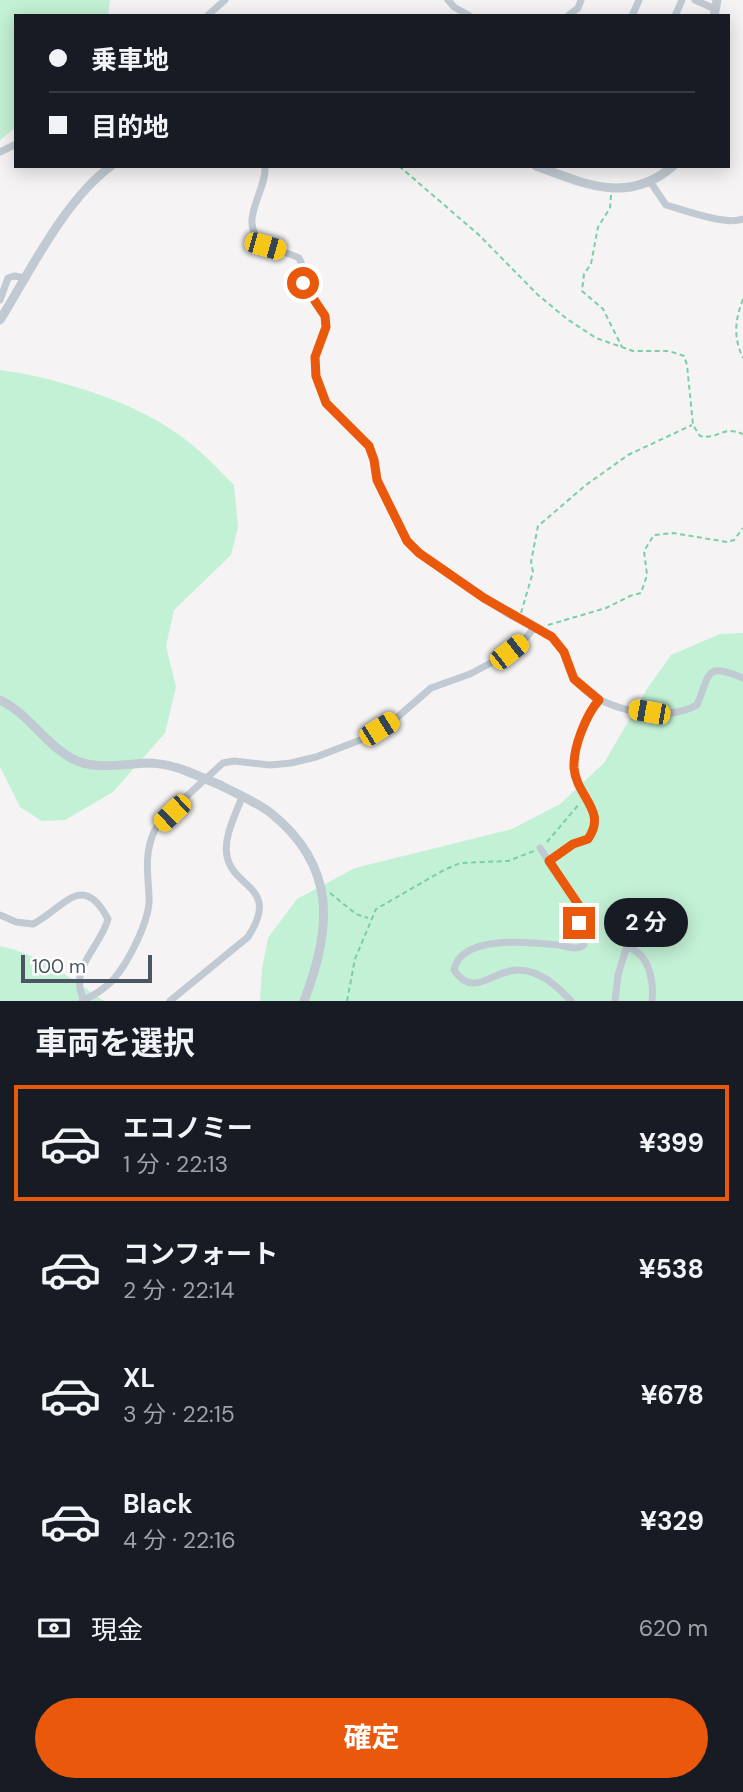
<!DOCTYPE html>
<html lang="ja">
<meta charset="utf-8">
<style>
body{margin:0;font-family:"DM Sans","Noto Sans JP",sans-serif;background:#20242c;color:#f1f3f6;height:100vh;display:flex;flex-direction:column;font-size:26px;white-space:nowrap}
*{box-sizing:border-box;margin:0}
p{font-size:23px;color:#9ea1a6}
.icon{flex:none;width:38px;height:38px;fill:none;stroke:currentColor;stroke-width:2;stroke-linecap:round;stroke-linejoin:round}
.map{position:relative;height:1001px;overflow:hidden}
.details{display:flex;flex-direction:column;background:#171b24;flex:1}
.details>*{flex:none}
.banner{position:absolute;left:14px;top:14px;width:716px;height:154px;border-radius:0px;box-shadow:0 4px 18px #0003;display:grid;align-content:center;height:154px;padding:0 35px;background:#171b24}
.scale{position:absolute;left:21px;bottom:18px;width:131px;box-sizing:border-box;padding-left:7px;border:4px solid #4a5661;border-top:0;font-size:19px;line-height:24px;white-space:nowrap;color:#4a5661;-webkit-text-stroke:5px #fff;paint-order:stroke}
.end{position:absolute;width:32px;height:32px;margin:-16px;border:9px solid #ea580c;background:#fff;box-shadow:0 0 0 4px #fff}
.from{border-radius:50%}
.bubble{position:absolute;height:49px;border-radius:24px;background:#171b24;box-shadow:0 4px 18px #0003;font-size:23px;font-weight:700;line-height:49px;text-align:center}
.car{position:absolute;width:21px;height:42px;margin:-21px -10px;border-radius:9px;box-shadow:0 0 5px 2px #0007;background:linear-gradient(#f5c518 24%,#345 0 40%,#f5c518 0 76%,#345 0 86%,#f5c518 0)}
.banner b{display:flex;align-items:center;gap:24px;height:66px;font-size:26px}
.banner b+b{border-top:2px solid #363941}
.banner i{width:18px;height:18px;background:#f1f3f6}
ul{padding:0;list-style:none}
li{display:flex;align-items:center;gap:21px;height:116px;margin:0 14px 10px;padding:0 21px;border:4px solid transparent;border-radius:0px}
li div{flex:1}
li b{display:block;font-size:26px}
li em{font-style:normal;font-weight:700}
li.on{border-color:#ea580c}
li>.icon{width:63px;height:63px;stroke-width:1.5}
h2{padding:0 35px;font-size:32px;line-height:84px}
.pay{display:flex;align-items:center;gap:18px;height:77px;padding:0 35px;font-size:26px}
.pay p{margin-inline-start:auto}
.action{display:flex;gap:14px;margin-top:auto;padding:14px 35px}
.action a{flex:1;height:80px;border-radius:42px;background:#ea580c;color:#fff;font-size:28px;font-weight:700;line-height:80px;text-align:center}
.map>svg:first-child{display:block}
.green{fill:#c3f1d5}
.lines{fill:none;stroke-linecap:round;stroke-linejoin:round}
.path{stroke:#7ad0a6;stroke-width:2;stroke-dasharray:5 3.5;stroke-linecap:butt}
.minor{stroke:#c1cad2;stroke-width:7}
.tertiary{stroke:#c1cad2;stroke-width:9}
.tertiary-bridge{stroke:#c1cad2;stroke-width:9}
.route{stroke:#ea580c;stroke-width:9}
</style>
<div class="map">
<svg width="743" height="1001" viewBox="0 0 743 1001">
<rect width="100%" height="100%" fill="#f5f3f3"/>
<!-- green -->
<g class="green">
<polygon points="0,0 110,0 108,16 16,16 16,127 0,140"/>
<path d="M0,370C60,378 144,404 191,444C206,456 220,471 234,485L238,527L231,555L174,610L166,646L176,687L165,733L113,792L65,820L42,821L20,807L0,767Z"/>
<polygon points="743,633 743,1001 260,1001 262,969 268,938 297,899 355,868 512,829 560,804 604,763 647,689 671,655 720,634"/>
<path d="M0,946C39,954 72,979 104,1001H0Z"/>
</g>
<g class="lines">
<!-- path -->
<g class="path">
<path d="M399,166L479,235L538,295L567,319L596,338L633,351H669L684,356L687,365L693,425L700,436C719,440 721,425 743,434"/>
<polyline points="611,195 610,208 598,227 591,264 584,274 582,291 603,309 622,347"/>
<path d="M743,299C735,320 733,337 743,358"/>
<polyline points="521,613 533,572 531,562 538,526 586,485 628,455 692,425"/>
<polyline points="548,625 606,608 630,596 641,593 647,575 644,551 654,535 673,533 727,542 734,540 743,528"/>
<polyline points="547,842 580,803"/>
<polyline points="330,893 356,914 368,918"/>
<polyline points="347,1001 355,959 376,909 444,870 460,863 508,861 534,851"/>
</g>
<!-- minor -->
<g class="minor">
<polyline points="448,0 454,7 470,16"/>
<polyline points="695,0 715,9"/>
<polyline points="207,16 225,0"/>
<polyline points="568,16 578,8 581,0"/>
<polyline points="632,16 639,0"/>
<polyline points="675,16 682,0"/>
<polyline points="0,152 16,144"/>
<path d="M265,166C267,192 236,222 263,243C272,251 288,252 299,258L303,267V283L325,316L326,327L315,357V376L326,403L369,446L374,460L377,480L407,541L419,553C449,573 478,595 508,614C522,622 538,627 551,637C566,648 565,664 574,678C595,710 665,724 697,705C710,675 704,661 743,678"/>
<path d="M651,183L666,205C683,210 728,226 743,219"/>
<polyline points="0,300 8,278 14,276 26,278"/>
<path d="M540,848L578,904L579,923L584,945C576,951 568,946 558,945C530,942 461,934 454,970C474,1000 493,969 519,970C541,971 557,986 571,1001"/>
<path d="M549,861L573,844L588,839C609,812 576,796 574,768C573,747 586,716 599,700"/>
<path d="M0,915L16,922L33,924C63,909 82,870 108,919C101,947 66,970 85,1001"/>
<path d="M82,1001C93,996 104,989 113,980C128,963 151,919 149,896C148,874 144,854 154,832C159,819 209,776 223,763L234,761L270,765L291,763L316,757L363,739L394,720L431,688L470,674L506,655L525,639L534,628"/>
<path d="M170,1001L248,937C281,886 233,889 227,856C223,837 236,814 242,797"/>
<path d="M615,1001L618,975L626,949L630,948C650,956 654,983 652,1001"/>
</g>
<!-- tertiary -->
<g class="tertiary">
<polyline points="714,16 717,0"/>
<path d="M536,166C585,184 628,205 673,166"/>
<path d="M0,320C31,270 64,201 111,166"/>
<path d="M0,700C28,713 45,744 71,758C95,772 126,763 152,763C165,764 177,767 189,772"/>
<path d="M220,785C237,794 257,802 272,814C337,867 332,929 304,1001"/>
</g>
<!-- tertiary-bridge -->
<polyline class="tertiary-bridge" points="189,772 220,785"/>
</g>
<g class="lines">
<!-- route -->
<path class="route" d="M303,283L325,316L326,327L315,357L316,376L326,403L369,446L374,460L377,480L407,541L419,553L484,598L552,637L564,652L574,679L599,700C586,715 573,747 574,768C576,796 608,811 588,839L573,844L549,861L578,904L579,923"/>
</g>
</svg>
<div class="scale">100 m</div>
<i class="end from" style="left:303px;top:283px"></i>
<i class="end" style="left:579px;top:923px"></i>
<div class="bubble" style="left:604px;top:898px;width:84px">2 分</div>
<i class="car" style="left:265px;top:246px;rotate:106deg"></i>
<i class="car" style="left:509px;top:652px;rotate:52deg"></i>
<i class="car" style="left:649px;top:712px;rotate:280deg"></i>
<i class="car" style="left:379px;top:729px;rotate:58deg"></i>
<i class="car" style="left:172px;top:813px;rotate:226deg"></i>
<div class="banner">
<b><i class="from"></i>乗車地</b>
<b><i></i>目的地</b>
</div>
</div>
<section class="details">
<h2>車両を選択</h2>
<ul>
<li class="on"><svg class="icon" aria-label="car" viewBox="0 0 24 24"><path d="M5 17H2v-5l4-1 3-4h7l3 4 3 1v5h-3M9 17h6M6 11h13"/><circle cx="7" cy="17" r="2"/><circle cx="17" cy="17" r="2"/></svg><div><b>エコノミー</b><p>1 分 · 22:13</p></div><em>¥399</em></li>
<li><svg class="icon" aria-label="car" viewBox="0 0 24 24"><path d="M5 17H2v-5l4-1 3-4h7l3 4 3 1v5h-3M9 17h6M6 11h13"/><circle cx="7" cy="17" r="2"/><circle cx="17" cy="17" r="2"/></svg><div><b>コンフォート</b><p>2 分 · 22:14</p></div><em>¥538</em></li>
<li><svg class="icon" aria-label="car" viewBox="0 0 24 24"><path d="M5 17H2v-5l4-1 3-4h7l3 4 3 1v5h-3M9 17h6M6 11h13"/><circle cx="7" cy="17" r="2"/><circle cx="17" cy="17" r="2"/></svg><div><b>XL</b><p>3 分 · 22:15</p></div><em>¥678</em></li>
<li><svg class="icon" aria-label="car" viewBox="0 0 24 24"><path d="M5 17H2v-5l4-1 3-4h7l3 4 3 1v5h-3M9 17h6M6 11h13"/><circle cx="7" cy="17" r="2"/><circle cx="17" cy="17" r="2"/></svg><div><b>Black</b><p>4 分 · 22:16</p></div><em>¥329</em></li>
</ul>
<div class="pay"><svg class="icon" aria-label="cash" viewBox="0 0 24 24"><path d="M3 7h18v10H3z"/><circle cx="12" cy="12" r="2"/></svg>現金<p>620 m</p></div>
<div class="action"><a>確定</a></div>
</section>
